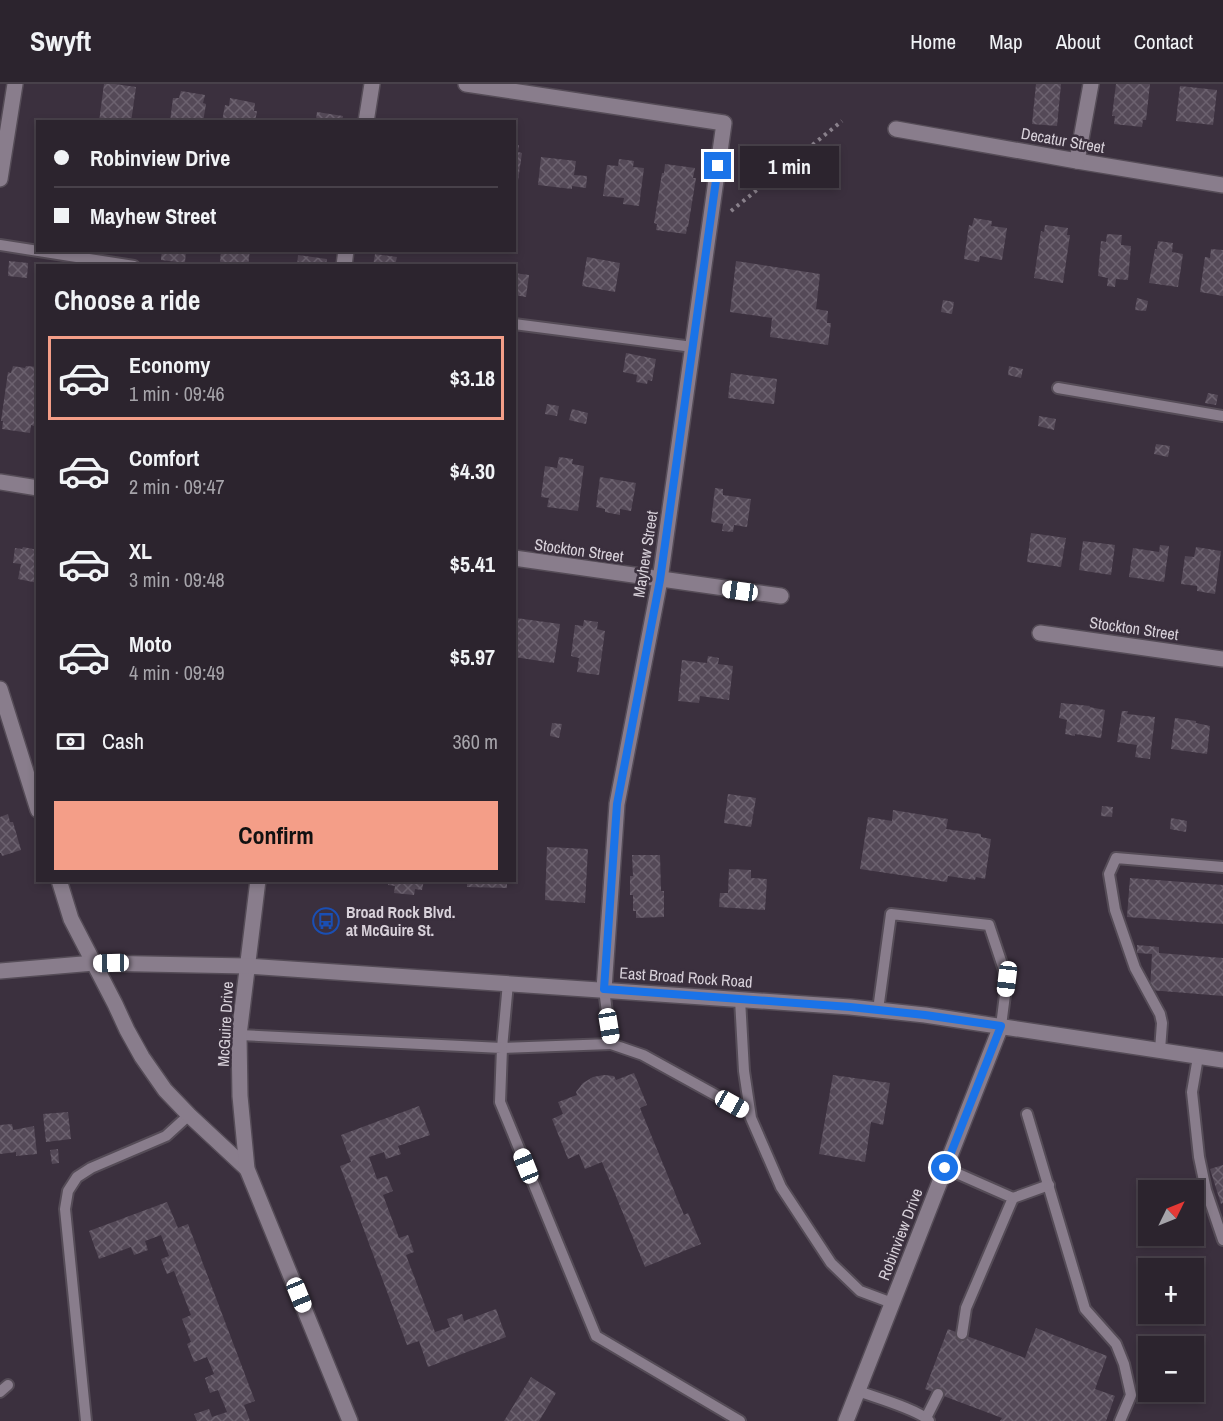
<!DOCTYPE html>
<meta charset="utf-8">
<style>
body{margin:0;font-family:"Archivo Narrow",sans-serif;background:#342c36;color:#f1f3f6;height:100vh;display:flex;flex-direction:column;font-size:22px;white-space:nowrap}
*{box-sizing:border-box;margin:0}
p{font-size:20px;color:#a6a4aa}
.icon{flex:none;width:33px;height:33px;fill:none;stroke:currentColor;stroke-width:2;stroke-linecap:round;stroke-linejoin:round}
.map{position:relative;flex:1;overflow:hidden}
.side{position:absolute;left:36px;top:180px;width:480px;height:618px;display:flex;flex-direction:column;background:#2c242e;border-radius:0px;box-shadow:0 3px 9px #0003,0 0 0 2px #48414a}
.side>*{flex:none}
.hud{position:absolute;left:36px;top:36px;width:480px;height:132px;border-radius:0px;box-shadow:0 3px 9px #0003,0 0 0 2px #48414a;display:grid;align-content:center;height:132px;padding:0 18px;background:#2c242e}
.needle{width:39px;rotate:47deg}
.fabs{position:absolute;left:1138px;top:1096px;display:grid;gap:12px}
.fabs a{display:grid;place-items:center;width:66px;height:66px;border-radius:0px;background:#2c242e;box-shadow:0 3px 9px #0003,0 0 0 2px #48414a;font-size:30px}
.end{position:absolute;width:27px;height:27px;margin:-14px;border:8px solid #1a73e8;background:#fff;box-shadow:0 0 0 3px #fff}
.from{border-radius:50%}
.bubble{position:absolute;height:42px;border-radius:0px;background:#2c242e;box-shadow:0 3px 9px #0003,0 0 0 2px #48414a;font-size:20px;font-weight:700;line-height:42px;text-align:center}
.car{position:absolute;width:18px;height:36px;margin:-18px -9px;border-radius:8px;box-shadow:0 0 4px 2px #0007;background:linear-gradient(#fff 24%,#345 0 40%,#fff 0 76%,#345 0 86%,#fff 0)}
.hud b{display:flex;align-items:center;gap:21px;height:57px;font-size:22px}
.hud b+b{border-top:2px solid #48414a}
.hud i{width:15px;height:15px;background:#f1f3f6}
ul{padding:0;list-style:none}
li{display:flex;align-items:center;gap:18px;height:84px;margin:0 12px 9px;padding:0 6px;border:3px solid transparent;border-radius:0px}
li div{flex:1}
li b{display:block;font-size:22px}
li em{font-style:normal;font-weight:700}
li.active{border-color:#f49e88}
li>.icon{width:54px;height:54px;stroke-width:1.5}
h2{padding:0 18px;font-size:27px;line-height:72px}
.pay{display:flex;align-items:center;gap:15px;height:66px;padding:0 18px;font-size:22px}
.pay p{margin-inline-start:auto}
.button{display:flex;gap:12px;margin-top:auto;padding:12px 18px}
.button a{flex:1;height:69px;border-radius:0px;background:#f49e88;color:#111;font-size:24px;font-weight:700;line-height:69px;text-align:center}
header{display:flex;align-items:center;gap:36px;box-sizing:border-box;height:84px;padding:0 30px;background:#2c242e;border-bottom:2px solid #48414a}
header strong{font-size:28px}
nav{display:flex;gap:33px;margin-inline-start:auto;font-size:21px}
.map>svg:first-child{display:block}
.building{fill:url(#building-cross-hatch)}
.lines{fill:none;stroke-linecap:round;stroke-linejoin:round}
.lane-casing{stroke:#554c57;stroke-width:14}
.street-casing{stroke:#554c57;stroke-width:18}
.secondary-casing{stroke:#554c57;stroke-width:18}
.path{stroke:#89808b;stroke-width:4;stroke-dasharray:3 4.5;stroke-linecap:butt}
.lane{stroke:#897d8c;stroke-width:10}
.street{stroke:#897d8c;stroke-width:15}
.secondary{stroke:#897d8c;stroke-width:15}
.route{stroke:#1a73e8;stroke-width:8}
.labels{text-anchor:middle;stroke-width:5;stroke-linejoin:round;paint-order:stroke}
.street-label{font-size:16px;fill:#d8d1da;stroke:#3b303e}
.poi-label{font-size:16px;font-weight:bold;fill:#d8d1da;stroke:#3b303e;text-anchor:start}
</style>
<header>
<strong>Swyft</strong>
<nav><a>Home</a><a>Map</a><a>About</a><a>Contact</a></nav>
</header>
<div class="map">
<svg width="1223" height="1337" viewBox="0 0 1223 1337">
<defs>
<pattern id="building-cross-hatch" width="8" height="8" patternUnits="userSpaceOnUse" patternTransform="scale(1.5)"><rect width="8" height="8" fill="#544957"/><path d="M0 0l8 8M0 8l8-8" fill="none" stroke="#6c626f"/></pattern>
</defs>
<rect width="100%" height="100%" fill="#3b303e"/>
<!-- building -->
<g class="building">
<polygon points="104,0 115,0 136,3 131,38 99,38"/>
<polygon points="1036,0 1061,0 1057,42 1032,40"/>
<polygon points="1116,0 1150,0 1146,36 1143,36 1142,43 1114,40 1115,32 1112,32"/>
<polygon points="1180,2 1217,6 1213,41 1176,37"/>
<polygon points="181,7 205,11 203,19 206,20 203,38 170,38 173,14 179,14"/>
<polygon points="230,14 255,19 254,27 257,27 255,38 222,38 225,21 229,22"/>
<polygon points="317,28 343,32 342,38 312,38 313,35 316,36"/>
<polygon points="514,61 519,61 518,68 522,69 516,110 514,110"/>
<polygon points="541,73 576,77 574,91 587,92 586,104 572,102 572,105 538,101"/>
<polygon points="619,75 634,77 633,83 644,84 639,122 623,120 624,114 603,112 607,81 618,82"/>
<polygon points="665,80 695,84 693,94 696,94 688,143 687,143 686,150 656,146 657,140 654,139 662,89 664,89"/>
<polygon points="974,134 992,137 991,142 1007,144 1002,176 980,172 979,178 964,175 969,141 972,142"/>
<polygon points="1045,141 1068,144 1067,151 1070,151 1063,199 1034,194 1041,147 1044,148"/>
<polygon points="1107,150 1122,151 1121,161 1131,162 1128,196 1116,195 1115,203 1107,202 1108,194 1098,192 1101,157 1106,158"/>
<polygon points="1158,157 1173,159 1172,168 1183,170 1178,203 1149,199 1155,165 1157,165"/>
<polygon points="1211,165 1223,166 1223,212 1200,208 1205,173 1210,174"/>
<polygon points="162,166 186,166 185,179 161,176"/>
<polygon points="221,166 250,166 248,182 220,180"/>
<polygon points="375,170 397,173 395,182 373,182"/>
<polygon points="298,171 327,175 326,182 297,182"/>
<polygon points="587,173 620,179 615,208 582,202"/>
<polygon points="9,177 28,179 27,194 8,192"/>
<polygon points="736,177 820,190 816,225 828,227 827,239 831,239 828,261 770,253 772,234 730,228"/>
<polygon points="514,189 529,191 526,213 514,211"/>
<polygon points="1137,214 1148,217 1146,227 1135,226"/>
<polygon points="943,216 954,218 952,230 941,228"/>
<polygon points="626,269 656,275 652,297 648,296 647,300 636,298 637,291 623,288"/>
<polygon points="13,282 25,284 26,282 38,283 38,318 34,342 31,341 30,349 2,345 3,337 1,337 8,288 11,289"/>
<polygon points="1009,282 1023,285 1021,294 1008,291"/>
<polygon points="731,289 777,295 774,320 728,314"/>
<polygon points="1208,309 1218,311 1216,321 1205,319"/>
<polygon points="547,320 559,322 557,332 545,330"/>
<polygon points="572,325 588,329 586,340 569,336"/>
<polygon points="1039,332 1056,335 1054,346 1038,342"/>
<polygon points="1156,360 1170,362 1168,373 1154,370"/>
<polygon points="559,373 573,375 572,380 584,382 578,427 547,423 549,414 541,413 545,382 557,384"/>
<polygon points="600,393 636,399 631,427 620,425 620,431 605,428 605,425 596,423"/>
<polygon points="715,404 723,405 723,411 751,415 747,443 734,441 733,448 722,447 723,440 711,438"/>
<polygon points="1031,449 1066,454 1061,483 1027,478"/>
<polygon points="1083,457 1115,461 1111,491 1079,486"/>
<polygon points="1160,461 1169,462 1164,498 1129,493 1133,464 1159,468"/>
<polygon points="23,463 38,466 38,499 18,495 21,480 13,479 15,464 22,465"/>
<polygon points="1196,463 1221,467 1215,510 1197,507 1197,502 1181,500 1185,472 1194,473"/>
<polygon points="516,534 560,540 554,579 514,573 514,547"/>
<polygon points="584,536 598,538 597,545 605,547 599,591 577,588 579,574 571,572 575,541 583,542"/>
<polygon points="708,572 719,574 718,580 733,582 729,616 700,612 699,619 678,617 682,576 707,579"/>
<polygon points="1061,619 1090,622 1089,623 1105,626 1101,654 1075,650 1075,652 1065,650 1067,636 1059,634"/>
<polygon points="1122,627 1128,627 1127,630 1155,633 1150,675 1135,673 1137,661 1117,658"/>
<polygon points="1175,634 1196,637 1196,639 1210,642 1207,670 1171,665"/>
<polygon points="552,639 562,640 559,654 550,652"/>
<polygon points="728,710 756,714 751,743 724,739"/>
<polygon points="1102,722 1113,723 1112,733 1101,732"/>
<polygon points="893,726 948,735 946,745 981,750 981,753 991,755 985,795 976,793 975,796 948,792 947,798 860,785 868,733 892,737"/>
<polygon points="8,730 10,738 13,738 21,766 2,772 1,769 0,769 0,733"/>
<polygon points="1171,734 1187,737 1186,748 1170,745"/>
<polygon points="547,763 588,765 585,819 545,816"/>
<polygon points="632,771 660,771 661,807 664,807 664,833 636,834 636,827 633,827 633,811 630,811 630,792 633,792"/>
<polygon points="729,785 751,786 751,794 767,795 765,826 719,823 720,809 728,809"/>
<polygon points="1130,794 1223,801 1223,840 1127,833"/>
<polygon points="388,796 424,796 422,806 415,805 414,811 394,809 395,802 388,801"/>
<polygon points="467,796 513,796 513,800 507,799 507,804 467,803"/>
<polygon points="1137,861 1159,863 1159,869 1223,874 1223,912 1150,906 1152,870 1137,869"/>
<polygon points="634,989 647,1021 640,1024 684,1131 688,1129 701,1160 645,1183 602,1078 585,1085 579,1070 568,1075 552,1035 563,1030 558,1018 577,1011 576,1008 583,999 593,993 604,991 614,992 616,996"/>
<polygon points="833,991 890,999 883,1041 871,1038 865,1078 819,1070"/>
<polygon points="419,1022 430,1051 398,1062 401,1070 386,1075 384,1068 369,1073 377,1095 387,1092 393,1107 383,1111 399,1154 408,1151 414,1168 406,1171 435,1248 450,1243 447,1235 462,1230 464,1237 496,1225 506,1253 428,1283 419,1257 407,1261 340,1082 351,1078 341,1051"/>
<polygon points="68,1028 71,1055 46,1058 43,1030"/>
<polygon points="12,1040 13,1046 34,1042 37,1070 16,1072 16,1068 0,1070 0,1041"/>
<polygon points="58,1065 59,1079 52,1080 50,1066"/>
<polygon points="1223,1081 1223,1119 1221,1120 1210,1085"/>
<polygon points="167,1118 178,1144 188,1140 255,1317 244,1321 250,1337 197,1337 194,1330 209,1325 212,1333 227,1328 218,1306 210,1309 205,1294 214,1290 207,1273 194,1278 187,1260 191,1258 182,1235 191,1231 174,1187 167,1190 161,1175 169,1172 161,1151 145,1157 148,1166 134,1171 131,1163 99,1175 89,1147"/>
<polygon points="1036,1244 1107,1272 1095,1305 1115,1312 1106,1337 1000,1337 1002,1334 925,1305 948,1245 1025,1274"/>
<polygon points="531,1293 556,1309 539,1337 504,1337"/>
</g>
<g class="lines">
<!-- lane casing -->
<g class="lane-casing">
<g id="lane">
<polyline points="0,161 134,182"/>
<polyline points="514,240 693,263"/>
<polyline points="1058,304 1223,332"/>
<polyline points="508,899 502,964 611,960"/>
<polyline points="604,905 611,960 643,971 750,1030"/>
<polyline points="740,915 744,987 751,1034 781,1103 831,1179 860,1207 892,1219"/>
<polyline points="878,926 891,830 989,841 1007,895 1001,942"/>
<polyline points="239,951 502,964 500,1018 596,1252 740,1337"/>
<polyline points="1160,966 1162,939 1160,930 1135,884 1115,826 1109,790 1116,774 1223,783"/>
<polyline points="1198,973 1192,1008 1199,1073 1206,1106 1223,1156"/>
<polyline points="1027,1030 1085,1225 1116,1260 1124,1280 1131,1311 1120,1337"/>
<polyline points="945,1084 1013,1114 966,1224 962,1250"/>
<polyline points="1013,1114 1049,1101"/>
<path d="M858,1307C874,1313 920,1326 929,1337"/>
<polyline points="0,1308 8,1301"/>
<polyline points="926,1334 938,1310"/>
<polyline points="86,1337 65,1125 68,1107 77,1093 91,1084 166,1052 189,1031"/>
</g>
</g>
<!-- street casing -->
<g class="street-casing">
<g id="street">
<polyline points="466,0 724,39 660,496 617,720 604,905"/>
<polyline points="366,38 372,0"/>
<polyline points="896,45 1077,77 1223,101"/>
<polyline points="1077,77 1091,0"/>
<polyline points="0,95 15,0"/>
<polyline points="344,182 346,166"/>
<polyline points="0,398 38,404"/>
<polyline points="514,474 781,512"/>
<polyline points="1040,549 1223,575"/>
<polyline points="0,605 38,726"/>
<polyline points="59,796 71,835 115,920 127,946 142,973 165,1006 189,1031 247,1085"/>
<polyline points="258,796 239,951 240,1012 247,1085 350,1337"/>
<polyline points="846,1337 1001,942"/>
</g>
</g>
<!-- secondary casing -->
<g class="secondary-casing">
<polyline id="secondary" points="0,887 94,879 247,882 850,923 925,931 1223,976"/>
</g>
<!-- path -->
<polyline class="path" points="731,127 842,37"/>
<!-- lane -->
<use href="#lane" class="lane"/>
<!-- street -->
<use href="#street" class="street"/>
<!-- secondary -->
<use href="#secondary" class="secondary"/>
</g>
<g class="lines">
<!-- route -->
<polyline class="route" points="718,82 660,496 617,720 604,905 850,923 925,931 1001,942 945,1084"/>
</g>
<!-- icons -->
<defs>
<g id="bus-ring" transform="scale(1.35)"><circle r="9.5" fill="#3b303e" stroke="#1a4fb4" stroke-width="1.5"/><path d="M-5-6H5V4H4V6H2V4H-2V6H-4V4H-5ZM-3.5-4V0h7V-4ZM-3.5 1.2v1.5H-2V1.2ZM2 1.2v1.5H3.5V1.2Z" fill="#1a4fb4"/></g>
</defs>
<g fill-rule="evenodd">
<use href="#bus-ring" x="326" y="837"/>
</g>
<g class="labels">
<!-- street labels -->
<g class="street-label">
<text transform="translate(1063 56) rotate(10)" y="6">Decatur Street</text>
<text transform="translate(579 466) rotate(8)" y="6">Stockton Street</text>
<text transform="translate(645 470) rotate(-81)" y="6">Mayhew Street</text>
<text transform="translate(1134 544) rotate(8)" y="6">Stockton Street</text>
<text transform="translate(686 893) rotate(4)" y="6">East Broad Rock Road</text>
<text transform="translate(225 940) rotate(-87)" y="6">McGuire Drive</text>
<text transform="translate(900 1150) rotate(-69)" y="6">Robinview Drive</text>
</g>
<!-- poi labels -->
<g class="poi-label">
<text x="346" y="834">Broad Rock Blvd.<tspan x="346" dy="18">at McGuire St.</tspan></text>
</g>
</g>
</svg>
<div class="fabs">
<a><svg class="needle" viewBox="-14 -14 28 28"><path d="M0-13l5 13h-10z" fill="#e53935"/><path d="M0 13l5-13h-10z" fill="#a6a4aa"/></svg></a>
<a>+</a>
<a>−</a>
</div>
<i class="end from" style="left:945px;top:1084px"></i>
<i class="end" style="left:718px;top:82px"></i>
<div class="bubble" style="left:740px;top:62px;width:99px">1 min</div>
<i class="car" style="left:740px;top:507px;rotate:278deg"></i>
<i class="car" style="left:111px;top:879px;rotate:269deg"></i>
<i class="car" style="left:1007px;top:895px;rotate:187deg"></i>
<i class="car" style="left:609px;top:942px;rotate:171deg"></i>
<i class="car" style="left:732px;top:1020px;rotate:119deg"></i>
<i class="car" style="left:526px;top:1082px;rotate:338deg"></i>
<i class="car" style="left:299px;top:1211px;rotate:158deg"></i>
<div class="hud">
<b><i class="from"></i>Robinview Drive</b>
<b><i></i>Mayhew Street</b>
</div>
<section class="side">
<h2>Choose a ride</h2>
<ul>
<li class="active"><svg class="icon" aria-label="car" viewBox="0 0 24 24"><path d="M5 17H2v-5l4-1 3-4h7l3 4 3 1v5h-3M9 17h6M6 11h13"/><circle cx="7" cy="17" r="2"/><circle cx="17" cy="17" r="2"/></svg><div><b>Economy</b><p>1 min · 09:46</p></div><em>$3.18</em></li>
<li><svg class="icon" aria-label="car" viewBox="0 0 24 24"><path d="M5 17H2v-5l4-1 3-4h7l3 4 3 1v5h-3M9 17h6M6 11h13"/><circle cx="7" cy="17" r="2"/><circle cx="17" cy="17" r="2"/></svg><div><b>Comfort</b><p>2 min · 09:47</p></div><em>$4.30</em></li>
<li><svg class="icon" aria-label="car" viewBox="0 0 24 24"><path d="M5 17H2v-5l4-1 3-4h7l3 4 3 1v5h-3M9 17h6M6 11h13"/><circle cx="7" cy="17" r="2"/><circle cx="17" cy="17" r="2"/></svg><div><b>XL</b><p>3 min · 09:48</p></div><em>$5.41</em></li>
<li><svg class="icon" aria-label="car" viewBox="0 0 24 24"><path d="M5 17H2v-5l4-1 3-4h7l3 4 3 1v5h-3M9 17h6M6 11h13"/><circle cx="7" cy="17" r="2"/><circle cx="17" cy="17" r="2"/></svg><div><b>Moto</b><p>4 min · 09:49</p></div><em>$5.97</em></li>
</ul>
<div class="pay"><svg class="icon" aria-label="cash" viewBox="0 0 24 24"><path d="M3 7h18v10H3z"/><circle cx="12" cy="12" r="2"/></svg>Cash<p>360 m</p></div>
<div class="button"><a>Confirm</a></div>
</section>
</div>
